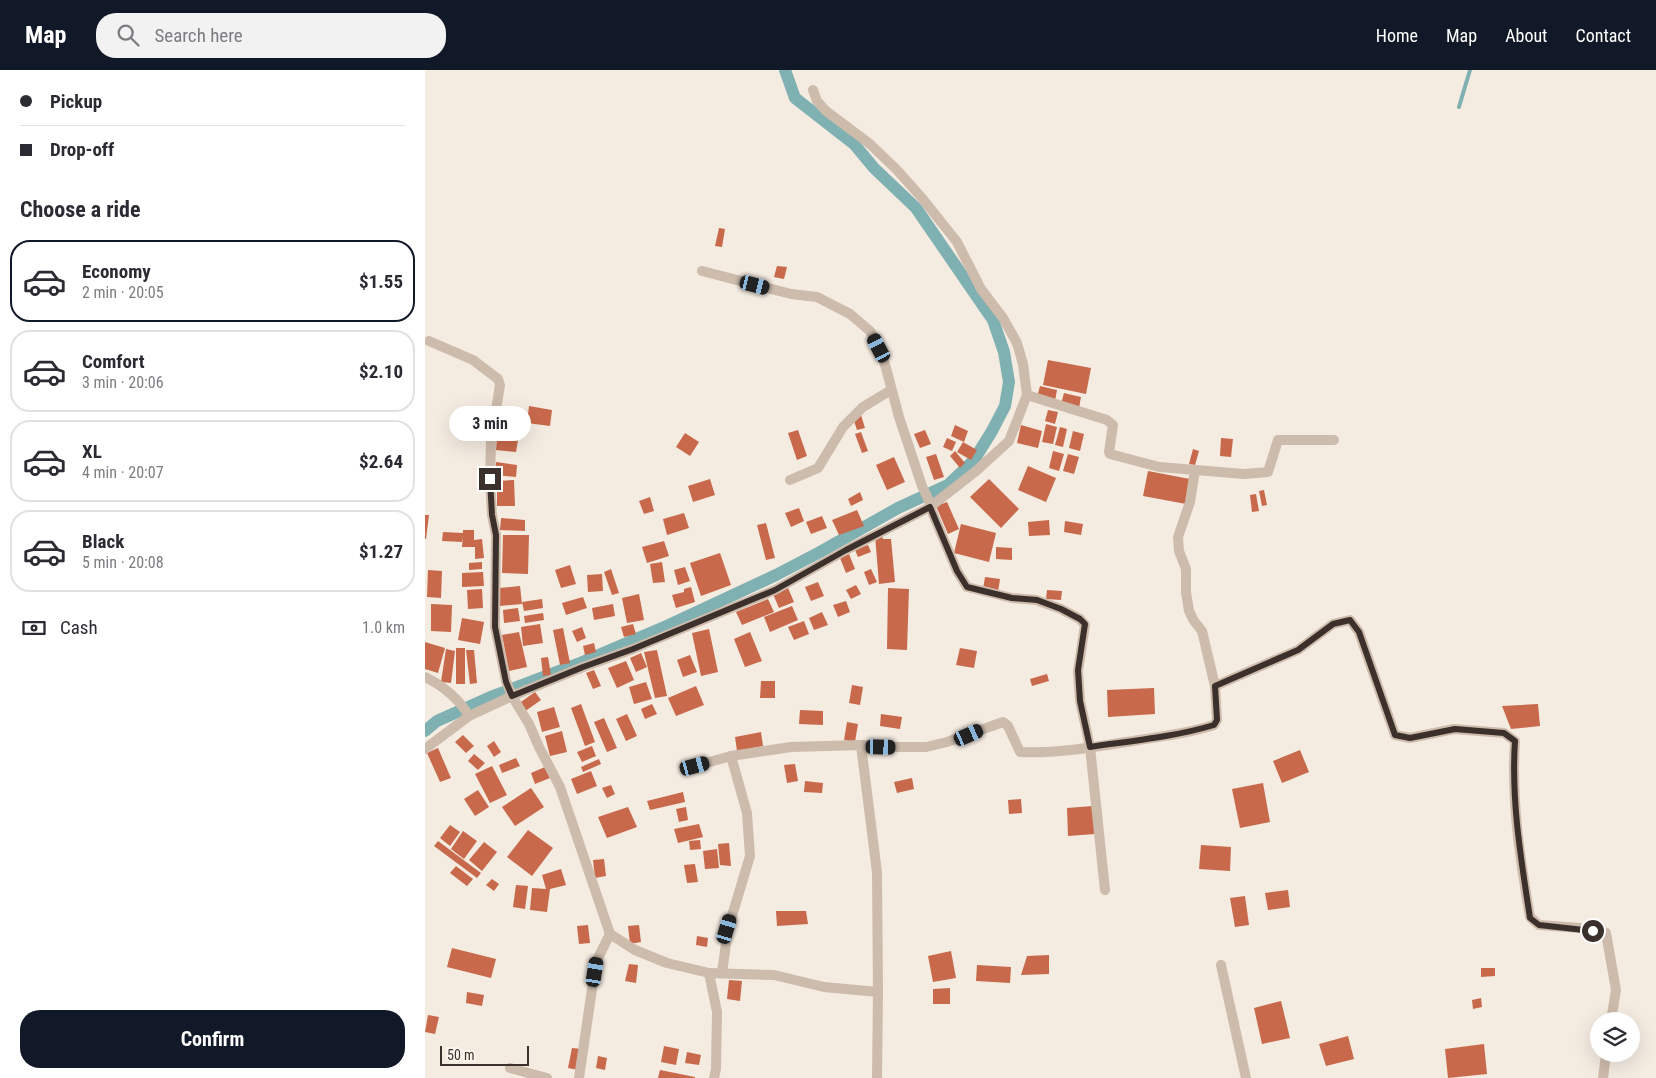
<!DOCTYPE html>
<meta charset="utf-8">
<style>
body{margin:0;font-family:"Roboto Condensed",sans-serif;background:#f2f2f3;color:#2b2b33;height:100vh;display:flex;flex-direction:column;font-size:19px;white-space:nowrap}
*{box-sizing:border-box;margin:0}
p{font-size:16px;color:#7c7c81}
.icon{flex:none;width:28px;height:28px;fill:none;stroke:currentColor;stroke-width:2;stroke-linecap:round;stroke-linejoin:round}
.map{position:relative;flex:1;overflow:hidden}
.details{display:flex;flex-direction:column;background:#fff;width:425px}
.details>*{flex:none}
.banner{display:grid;align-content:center;height:110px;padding:0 20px;background:#fff}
.tools{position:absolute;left:1165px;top:942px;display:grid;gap:10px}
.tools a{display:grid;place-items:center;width:50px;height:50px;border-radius:50%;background:#fff;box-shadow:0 5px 20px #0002;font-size:25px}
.scale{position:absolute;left:15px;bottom:12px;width:89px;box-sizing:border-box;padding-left:5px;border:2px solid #3b302b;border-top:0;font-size:14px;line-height:18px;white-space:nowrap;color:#3b302b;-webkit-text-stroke:4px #fbf5ee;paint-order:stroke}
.end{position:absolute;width:22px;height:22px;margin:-11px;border:6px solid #3b302b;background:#fff;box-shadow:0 0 0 2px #fff}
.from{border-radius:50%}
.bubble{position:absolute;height:35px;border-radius:18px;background:#fff;box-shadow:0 5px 20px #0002;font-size:16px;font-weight:700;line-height:35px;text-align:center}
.car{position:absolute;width:15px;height:30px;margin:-15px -8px;border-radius:6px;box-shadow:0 0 4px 1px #0007;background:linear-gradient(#222 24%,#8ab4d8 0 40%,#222 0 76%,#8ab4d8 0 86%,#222 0)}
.banner b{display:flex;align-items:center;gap:18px;height:48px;font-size:19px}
.banner b+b{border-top:1px solid #e1e1e2}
.banner i{width:12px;height:12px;background:#2b2b33}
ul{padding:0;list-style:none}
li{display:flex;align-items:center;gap:15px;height:82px;margin:0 10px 8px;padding:0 10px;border:2px solid #e1e1e2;border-radius:20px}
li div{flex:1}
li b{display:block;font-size:19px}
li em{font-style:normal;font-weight:700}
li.on{border-color:#111827}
li>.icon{width:45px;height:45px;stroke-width:1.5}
h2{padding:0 20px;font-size:22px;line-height:60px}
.pay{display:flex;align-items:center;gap:12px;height:55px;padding:0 20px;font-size:19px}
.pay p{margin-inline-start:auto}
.button{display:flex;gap:10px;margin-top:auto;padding:10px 20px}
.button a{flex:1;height:58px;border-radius:20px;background:#111827;color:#fff;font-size:20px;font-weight:700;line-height:58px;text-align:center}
header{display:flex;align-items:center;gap:30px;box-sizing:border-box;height:70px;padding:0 25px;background:#111827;color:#fff}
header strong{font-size:24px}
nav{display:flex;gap:28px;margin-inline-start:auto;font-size:18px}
.search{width:350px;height:45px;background:#f2f2f3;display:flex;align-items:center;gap:12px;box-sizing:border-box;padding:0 18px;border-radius:20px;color:#7c7c81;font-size:19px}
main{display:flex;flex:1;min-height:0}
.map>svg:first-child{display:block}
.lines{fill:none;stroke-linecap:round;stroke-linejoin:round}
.stream{stroke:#7fb0b2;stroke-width:4}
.canal{stroke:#7fb0b2;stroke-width:12}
.building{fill:#c8694b}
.minor{stroke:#cdbbac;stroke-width:10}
.route{stroke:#3b302b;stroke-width:6}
</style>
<header>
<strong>Map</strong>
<div class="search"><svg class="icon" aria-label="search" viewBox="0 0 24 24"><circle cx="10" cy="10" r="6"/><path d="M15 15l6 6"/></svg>Search here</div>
<nav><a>Home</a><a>Map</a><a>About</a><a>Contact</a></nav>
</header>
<main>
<section class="details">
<div class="banner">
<b><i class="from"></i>Pickup</b>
<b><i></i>Drop-off</b>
</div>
<h2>Choose a ride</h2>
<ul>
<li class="on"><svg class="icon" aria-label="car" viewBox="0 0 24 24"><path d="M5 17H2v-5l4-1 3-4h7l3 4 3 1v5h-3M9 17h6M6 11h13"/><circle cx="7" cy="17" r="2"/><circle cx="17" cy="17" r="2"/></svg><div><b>Economy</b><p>2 min · 20:05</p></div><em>$1.55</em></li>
<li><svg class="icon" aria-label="car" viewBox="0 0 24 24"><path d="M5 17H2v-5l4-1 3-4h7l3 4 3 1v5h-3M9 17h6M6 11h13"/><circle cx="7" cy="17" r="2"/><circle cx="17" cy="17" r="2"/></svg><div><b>Comfort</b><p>3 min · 20:06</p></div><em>$2.10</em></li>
<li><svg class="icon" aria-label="car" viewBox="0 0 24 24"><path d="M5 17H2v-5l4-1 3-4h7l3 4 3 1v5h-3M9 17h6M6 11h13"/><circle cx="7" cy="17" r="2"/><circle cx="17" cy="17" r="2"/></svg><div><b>XL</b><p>4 min · 20:07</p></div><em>$2.64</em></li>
<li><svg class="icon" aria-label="car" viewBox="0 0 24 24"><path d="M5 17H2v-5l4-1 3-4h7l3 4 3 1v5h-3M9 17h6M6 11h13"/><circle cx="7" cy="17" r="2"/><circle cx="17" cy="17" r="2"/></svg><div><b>Black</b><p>5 min · 20:08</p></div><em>$1.27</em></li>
</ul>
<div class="pay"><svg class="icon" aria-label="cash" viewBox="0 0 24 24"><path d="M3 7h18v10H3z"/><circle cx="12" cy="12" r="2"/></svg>Cash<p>1.0 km</p></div>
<div class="button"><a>Confirm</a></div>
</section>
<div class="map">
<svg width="1231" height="1008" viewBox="0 0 1231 1008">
<rect width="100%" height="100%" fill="#f4ebe1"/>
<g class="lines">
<!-- stream -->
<polyline class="stream" points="1034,37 1045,0"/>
<!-- canal -->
<polyline class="canal" points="0,661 12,651 68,626 155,593 244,555 351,505 395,482 473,438 523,415 549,390 567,361 580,336 584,312 579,282 568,250 491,138 449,98 429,74 370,28 360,0"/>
</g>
<!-- building -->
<g class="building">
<polygon points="294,158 300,159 297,177 290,176"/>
<polygon points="352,196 362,197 359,209 349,207"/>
<polygon points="623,290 666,298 661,324 618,315"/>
<polygon points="615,316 632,320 630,331 612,327"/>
<polygon points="639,323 656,327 654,338 636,334"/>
<polygon points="104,336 127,340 125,356 102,353"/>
<polygon points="623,340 633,342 630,354 620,351"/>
<polygon points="436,345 440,358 432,360 428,348"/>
<polygon points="621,354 632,357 628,374 617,372"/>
<polygon points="530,355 543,361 539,372 526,366"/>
<polygon points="596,355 617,361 613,378 592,373"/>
<polygon points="635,357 642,359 638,377 630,375"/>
<polygon points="373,360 382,386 372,390 363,363"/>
<polygon points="500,360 506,374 495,378 489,364"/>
<polygon points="648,361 659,364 655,381 644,378"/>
<polygon points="436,362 443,381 437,383 430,364"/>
<polygon points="260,363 274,372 265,386 251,377"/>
<polygon points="72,367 93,370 91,382 71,380"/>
<polygon points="522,368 531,372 527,381 518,377"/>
<polygon points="796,368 808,369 806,387 795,386"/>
<polygon points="538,372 552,380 546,390 532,382"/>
<polygon points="768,379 774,381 770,395 764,394"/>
<polygon points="530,381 540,393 535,398 525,386"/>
<polygon points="628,381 639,384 634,401 624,398"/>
<polygon points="511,384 519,407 509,410 501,387"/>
<polygon points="643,384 654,387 649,404 638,401"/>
<polygon points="469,387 480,412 462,420 451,395"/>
<polygon points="71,392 92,395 91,407 70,405"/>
<polygon points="603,396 631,408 621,432 593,420"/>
<polygon points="723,401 765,409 761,434 718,426"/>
<polygon points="285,409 290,425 268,432 263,416"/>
<polygon points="564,409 594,439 576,458 545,427"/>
<polygon points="89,410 90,436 72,436 72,411"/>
<polygon points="839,420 842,435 837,436 834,421"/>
<polygon points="435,422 438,430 426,436 423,429"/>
<polygon points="831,424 834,441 827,442 825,425"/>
<polygon points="225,427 229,441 219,444 214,431"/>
<polygon points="522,432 534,459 523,464 511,436"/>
<polygon points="374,438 379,451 366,457 360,443"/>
<polygon points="432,440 439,456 414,465 407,450"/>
<polygon points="259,443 264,458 242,465 238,449"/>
<polygon points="0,445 4,445 1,469 0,469"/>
<polygon points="397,446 402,458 386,464 381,452"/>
<polygon points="76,448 100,450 100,461 75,460"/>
<polygon points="624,450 625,465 604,466 603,452"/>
<polygon points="640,451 658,454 656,465 639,462"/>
<polygon points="341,453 350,488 341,490 332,455"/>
<polygon points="536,454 571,463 564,492 529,483"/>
<polygon points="38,460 49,460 49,470 57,469 59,488 50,489 50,477 37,477 38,466 37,472 17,471 18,462 38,463"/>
<polygon points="78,465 104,465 103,504 77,503"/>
<polygon points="450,465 457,465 458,469 466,469 470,512 454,514"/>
<polygon points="239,471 244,486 222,493 217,477"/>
<polygon points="443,475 446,482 433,487 430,480"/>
<polygon points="571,477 587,478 587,490 571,489"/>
<polygon points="295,483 306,515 276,526 265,493"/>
<polygon points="424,484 430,499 421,503 415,488"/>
<polygon points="57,492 57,499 44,500 44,493"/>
<polygon points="237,492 240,512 228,513 225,494"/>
<polygon points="145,495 151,514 136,518 130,500"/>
<polygon points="260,497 265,511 253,515 249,500"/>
<polygon points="186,499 194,523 187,525 179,502"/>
<polygon points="446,499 452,512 444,515 439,502"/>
<polygon points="3,500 17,501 16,528 2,527"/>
<polygon points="58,502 59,516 37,517 37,503"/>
<polygon points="177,504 178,521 163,522 162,505"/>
<polygon points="560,507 575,509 573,522 558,519"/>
<polygon points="393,512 399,526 386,531 380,517"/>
<polygon points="431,515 436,524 426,529 421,520"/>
<polygon points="95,516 97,534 75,536 74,518"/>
<polygon points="266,517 270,532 251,538 247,525 259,522 259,519"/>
<polygon points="363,518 369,532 354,538 348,524"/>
<polygon points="463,518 484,519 482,580 462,579"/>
<polygon points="57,519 58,538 43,539 42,520"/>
<polygon points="622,520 637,521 636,530 621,529"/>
<polygon points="214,524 219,550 202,553 197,528"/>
<polygon points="158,527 162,538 141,545 137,533"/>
<polygon points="117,529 118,538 99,541 97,532"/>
<polygon points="343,529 349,542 317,555 311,542"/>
<polygon points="421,531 425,542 413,547 408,535"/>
<polygon points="6,534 27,535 26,562 6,561"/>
<polygon points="188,534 190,546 169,550 167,538"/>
<polygon points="367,536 373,550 345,562 339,547"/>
<polygon points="93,538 95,551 79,553 78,540"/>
<polygon points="397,542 403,555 389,560 384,548"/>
<polygon points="118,543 119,550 100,553 99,546"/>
<polygon points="37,548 59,552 55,574 33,570"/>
<polygon points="379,551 384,564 369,570 363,557"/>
<polygon points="115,554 118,573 98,576 96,557"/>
<polygon points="208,554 211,564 199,567 196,557"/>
<polygon points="157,557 161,568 152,572 147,561"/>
<polygon points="138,558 145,593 135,595 128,560"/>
<polygon points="284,559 293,602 276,606 267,563"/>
<polygon points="94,562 102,597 84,601 77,565"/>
<polygon points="325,562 337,591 320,597 309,569"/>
<polygon points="0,572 20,578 13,603 0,599"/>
<polygon points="169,573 171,582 160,585 158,576"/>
<rect x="31" y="578" width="9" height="36"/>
<polygon points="535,578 552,581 549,598 531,595"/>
<polygon points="21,579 30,581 26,613 16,612"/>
<polygon points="41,580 49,580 52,613 45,614"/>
<polygon points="232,580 242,626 230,628 219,582"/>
<polygon points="216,583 222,597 211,602 205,588"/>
<polygon points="265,585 272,602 258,607 252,590"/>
<polygon points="123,587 126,605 118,606 116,588"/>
<polygon points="201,591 209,610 192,618 183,598"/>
<polygon points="169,600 176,616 168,619 161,603"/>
<polygon points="622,604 624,611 607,616 605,609"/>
<polygon points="336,611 350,611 350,628 335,628"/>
<polygon points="221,612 227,629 209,634 204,617"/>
<polygon points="427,615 438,617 435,635 424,633"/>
<polygon points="271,616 279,635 251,646 243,628"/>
<polygon points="729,618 730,644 683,647 682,620"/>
<polygon points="110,622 116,630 99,642 93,634"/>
<polygon points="156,634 170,672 160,676 146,638"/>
<polygon points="227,634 232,644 220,649 216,639"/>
<polygon points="1113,634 1115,656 1086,659 1077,636"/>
<polygon points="129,637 135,657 117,662 112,642"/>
<polygon points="375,640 398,641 398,655 374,654"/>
<polygon points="202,644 212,666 201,671 191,649"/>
<polygon points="456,644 477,647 475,659 455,656"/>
<polygon points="179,648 192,678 182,682 169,652"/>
<polygon points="422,652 433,654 430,672 419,670"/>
<polygon points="137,661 142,682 125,686 120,666"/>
<polygon points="336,662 338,676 312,681 310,667"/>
<polygon points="38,665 49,676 41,683 30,672"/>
<polygon points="69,671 76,682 69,687 62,676"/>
<polygon points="167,676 171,686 157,692 152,682"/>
<polygon points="13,678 26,708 15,712 2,683"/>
<polygon points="875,680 884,702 857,713 848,691"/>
<polygon points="49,684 60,693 53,700 43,691"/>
<polygon points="91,688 95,696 77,703 74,695"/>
<polygon points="174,689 176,694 158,702 156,697"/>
<polygon points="370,694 373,711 362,713 359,695"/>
<polygon points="67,696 82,725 65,733 50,704"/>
<polygon points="120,697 125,708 110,714 106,703"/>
<polygon points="166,701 172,716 152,724 146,709"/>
<polygon points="487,708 489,719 472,723 469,712"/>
<polygon points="380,711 398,713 397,723 379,722"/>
<polygon points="838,713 845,752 815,758 807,719"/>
<polygon points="186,715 190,724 182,728 177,718"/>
<polygon points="106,718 119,737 90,756 77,737"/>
<polygon points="53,720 64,737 50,746 39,729"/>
<polygon points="258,722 260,732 225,740 222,731"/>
<polygon points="596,729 597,743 584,744 583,730"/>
<polygon points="668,736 670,764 643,766 642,738"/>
<polygon points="203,737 212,757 182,768 173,747"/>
<polygon points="261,737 263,750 254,752 251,739"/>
<polygon points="274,754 278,767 253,773 249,759"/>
<polygon points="25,755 35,762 25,776 15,768"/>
<polygon points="103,760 128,778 107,806 82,787"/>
<polygon points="38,761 52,771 39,789 26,779"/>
<polygon points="275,770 276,779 265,780 264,771"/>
<polygon points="13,771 56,803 52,808 9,776"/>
<polygon points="59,772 72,782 57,801 44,790"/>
<polygon points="304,773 306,796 295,795 293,774"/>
<polygon points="776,775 806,777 805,801 774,799"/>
<polygon points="292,779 294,798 280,799 278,781"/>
<polygon points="179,789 181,806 170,808 168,790"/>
<polygon points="270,794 273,812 262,813 259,795"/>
<polygon points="31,796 48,809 42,816 25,803"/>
<polygon points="136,799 141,815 125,819 122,842 105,840 107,818 121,819 117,805"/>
<polygon points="67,809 74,814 69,821 61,815"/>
<polygon points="91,815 103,816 100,839 88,837"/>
<polygon points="863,820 865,837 843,840 840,823"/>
<polygon points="820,826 824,855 810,857 805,828"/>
<polygon points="351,841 381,841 383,854 352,856"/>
<polygon points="163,855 165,873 154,874 152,856"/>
<polygon points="214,855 216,872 205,874 203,856"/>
<polygon points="272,866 283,868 282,877 271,875"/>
<polygon points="27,878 71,889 66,908 22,897"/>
<polygon points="526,881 531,908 508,912 503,886"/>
<polygon points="624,885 624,904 596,905 602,886"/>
<polygon points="204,894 213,895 211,913 200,911"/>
<polygon points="552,895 586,897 585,913 551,911"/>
<polygon points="1056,898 1070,898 1070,906 1056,907"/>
<polygon points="304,910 317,911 315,931 302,929"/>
<polygon points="525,918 525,934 508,934 508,919"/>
<polygon points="42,922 59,925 57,936 41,933"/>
<polygon points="1056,928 1057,937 1048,939 1047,930"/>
<polygon points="856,931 865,968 837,974 829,938"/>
<polygon points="3,945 14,947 10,964 0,962"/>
<polygon points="923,966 929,989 901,996 894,974"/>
<polygon points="1059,974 1062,1004 1023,1008 1020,979"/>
<polygon points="239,976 254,979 251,995 236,992"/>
<polygon points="147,978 157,979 153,1000 143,998"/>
<polygon points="262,982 276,985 274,995 260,993"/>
<polygon points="173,986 182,988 180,1000 171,998"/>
<polygon points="235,1000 270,1007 270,1008 233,1008"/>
</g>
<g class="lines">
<!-- minor -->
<g class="minor">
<polyline points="277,201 366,224 392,227 425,244 445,261 454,277 461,298 474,347 497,416 504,431 505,437 532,501 542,517 587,528 611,530 636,539 655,549 660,555 653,601 655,631 665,677 680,820"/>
<polyline points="4,271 48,290 73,309 75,315 66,371 65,409 67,445 71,465 70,557 81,611 87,626 104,654 114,677 135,717 185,864 210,880 242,893 284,903 349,905 399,917 453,922"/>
<polyline points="602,325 682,350 688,355 684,382 685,384 734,397 819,404 843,402 853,370 909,370"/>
<polyline points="365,410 393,398 418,357 438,337 466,320"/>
<path d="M0,607C18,616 34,629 44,646"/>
<path d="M790,616L873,580L908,554L925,550L934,562L970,665L985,668L1029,659L1079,663L1090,671C1086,730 1095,789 1105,847L1114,855L1155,858L1181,863L1191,920L1186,951"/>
<polyline points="436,675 452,802 453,922 452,1008"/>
<polyline points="0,679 44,646 87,626 158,597 208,579 350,520 421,480 505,437 551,401 584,371 602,325 598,294 592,273 578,248 556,219 532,172 497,128 472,100 445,74 401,41 392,31 388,20"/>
<path d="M270,696L306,686L366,677L436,675L456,677H501L522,672L578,652L583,656L595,682C634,684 675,676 714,670C739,666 765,663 789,655L792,650L790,616L777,561L769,551L764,541L761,522V499L754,481L753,467L765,432L770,400"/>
<polyline points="796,895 821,1008"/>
<polyline points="284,903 292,942 291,999 289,1008"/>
<polyline points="297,903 303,859 325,786 322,743 306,686"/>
<polyline points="85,998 122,1008"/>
<polyline points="154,1008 171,892 185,864"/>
<polyline points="1178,1008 1181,984"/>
</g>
</g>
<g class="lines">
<!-- route -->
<path class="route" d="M65,409L67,445L71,465L70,557L81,612L87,626L158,597L208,579L350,520L421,480L505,437L532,501L542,517L587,528L612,530L636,539L655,549L660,554L653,600L655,631L665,677C706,671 749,667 789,655L792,650L790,616L873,580L908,554L925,550L934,562L970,665L985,668L1030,659L1079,663L1090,671C1086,731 1096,789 1105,848L1114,855L1168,861"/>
</g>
</svg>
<div class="tools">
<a><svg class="icon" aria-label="layers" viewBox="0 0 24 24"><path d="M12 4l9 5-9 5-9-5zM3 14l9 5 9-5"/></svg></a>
</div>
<div class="scale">50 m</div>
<i class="end from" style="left:1168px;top:861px"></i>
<i class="end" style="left:65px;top:409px"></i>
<div class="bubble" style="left:24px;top:336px;width:82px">3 min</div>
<i class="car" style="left:330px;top:215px;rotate:104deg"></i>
<i class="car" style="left:454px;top:278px;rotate:332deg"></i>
<i class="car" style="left:544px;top:665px;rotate:66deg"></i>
<i class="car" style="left:456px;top:677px;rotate:91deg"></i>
<i class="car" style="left:270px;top:696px;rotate:75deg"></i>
<i class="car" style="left:302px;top:859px;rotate:17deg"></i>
<i class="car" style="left:170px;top:902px;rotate:9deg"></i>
</div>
</main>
